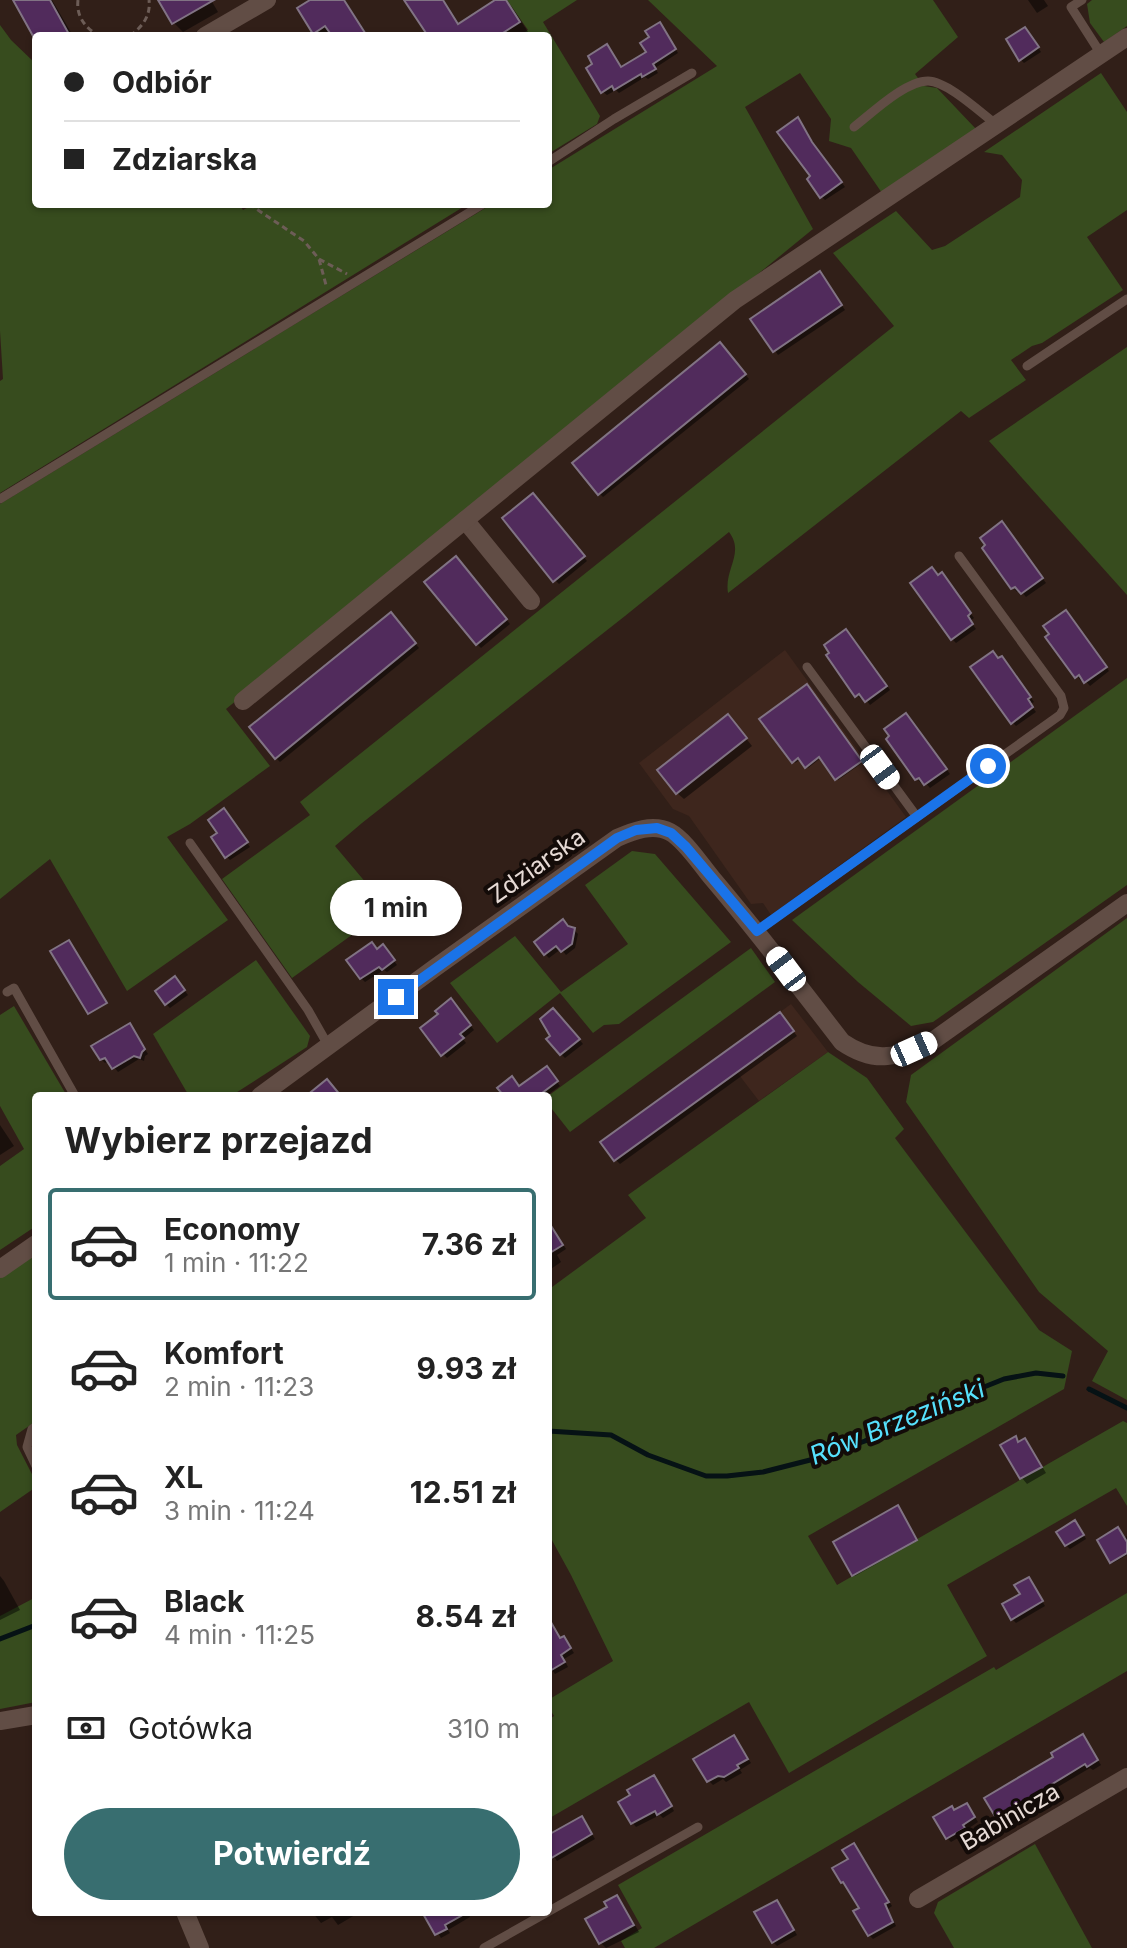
<!DOCTYPE html>
<html lang="pl">
<meta charset="utf-8">
<style>
body{margin:0;font-family:Inter,sans-serif;background:#f2f2f2;color:#222;height:100vh;display:flex;flex-direction:column;font-size:30px;white-space:nowrap}
*{box-sizing:border-box;margin:0}
p{font-size:26px;color:#767676}
.icon{flex:none;width:44px;height:44px;fill:none;stroke:currentColor;stroke-width:2;stroke-linecap:round;stroke-linejoin:round}
.map{position:relative;flex:1;overflow:hidden}
.panel{position:absolute;left:32px;top:1092px;width:520px;height:824px;display:flex;flex-direction:column;background:#fff;border-radius:8px;box-shadow:0 2px 6px #0004}
.panel>*{flex:none}
.guide{position:absolute;left:32px;top:32px;width:520px;height:176px;border-radius:8px;box-shadow:0 2px 6px #0004;display:grid;align-content:center;height:176px;padding:0 32px;background:#fff}
.end{position:absolute;width:36px;height:36px;margin:-18px;border:10px solid #1a73e8;background:#fff;box-shadow:0 0 0 4px #fff}
.from{border-radius:50%}
.bubble{position:absolute;height:56px;border-radius:28px;background:#fff;box-shadow:0 2px 6px #0004;font-size:26px;font-weight:700;line-height:56px;text-align:center}
.car{position:absolute;width:24px;height:48px;margin:-24px -12px;border-radius:10px;box-shadow:0 0 6px 2px #0007;background:linear-gradient(#fff 24%,#345 0 40%,#fff 0 76%,#345 0 86%,#fff 0)}
.guide b{display:flex;align-items:center;gap:28px;height:76px;font-size:30px}
.guide b+b{border-top:2px solid #e0e0e0}
.guide i{width:20px;height:20px;background:#222}
ul{padding:0;list-style:none}
li{display:flex;align-items:center;gap:24px;height:112px;margin:0 16px 12px;padding:0 16px;border:4px solid transparent;border-radius:8px}
li div{flex:1}
li b{display:block;font-size:30px}
li em{font-style:normal;font-weight:700}
li.current{border-color:#386e70}
li>.icon{width:72px;height:72px;stroke-width:1.5}
h2{padding:0 32px;font-size:36px;line-height:96px}
.pay{display:flex;align-items:center;gap:20px;height:88px;padding:0 32px;font-size:30px}
.pay p{margin-inline-start:auto}
.action{display:flex;gap:16px;margin-top:auto;padding:16px 32px}
.action a{flex:1;height:92px;border-radius:48px;background:#386e70;color:#fff;font-size:32px;font-weight:700;line-height:92px;text-align:center}
.map>svg:first-child{display:block}
.built{fill:#3e261d}
.green{fill:#374c1e}
.shadow{fill:#0007}
.lines{fill:none;stroke-linecap:round;stroke-linejoin:round}
.stream{stroke:#061215;stroke-width:5}
.building{fill:#512b5c;stroke:#817384;stroke-width:2}
.path{stroke:#6d5d57;stroke-width:3;stroke-dasharray:6 4;stroke-linecap:butt}
.lane{stroke:#614d45;stroke-width:9}
.street{stroke:#614d45;stroke-width:18}
.route{stroke:#1a73e8;stroke-width:10}
.labels{text-anchor:middle;stroke-width:8;stroke-linejoin:round;paint-order:stroke}
.street-label{font-size:24px;fill:#e6dad5;stroke:#130b08}
.water-label{font-size:26px;font-style:italic;fill:#56e0fc;stroke:#130b08}
</style>
<div class="map">
<svg width="1127" height="1948" viewBox="0 0 1127 1948">
<rect width="100%" height="100%" fill="#311f18"/>
<!-- built -->
<g class="built">
<polygon points="785,650 906,817 771,915 763,903 751,904 689,816 673,809 639,763"/>
<polygon points="791,1004 828,1052 759,1101 723,1054"/>
</g>
<!-- green -->
<g class="green">
<polygon points="507,0 577,0 543,22 600,116 597,124 548,154 548,36 519,36 528,30"/>
<polygon points="648,0 933,0 958,37 915,74 924,86 937,88 976,129 882,193 851,148 829,141 831,119 800,73 745,107 813,229 226,709 270,766 190,824 167,837 228,920 127,991 50,859 0,899 0,504 492,204 548,204 548,170 717,66"/>
<polygon points="1092,0 1127,0 1127,26 1104,42 1090,23 1087,4"/>
<polygon points="0,25 11,40 36,64 36,204 239,204 243,210 254,204 468,204 0,493 0,381 3,379 0,331"/>
<path d="M1101,73L1127,112V210L1087,237L1123,290L1042,343L1032,346L1011,360L1026,380L969,418L961,411L728,593C724,569 745,553 729,532L625,616L362,823L335,846L388,909L292,978L222,879L310,815L300,802L894,326L833,253L896,211L932,250L945,246L1020,197L1022,180L1002,155L984,152Z"/>
<polygon points="1127,347 1127,595 989,441"/>
<polygon points="1127,678 1127,885 933,1022 911,1026 858,982 792,920"/>
<polygon points="632,851 655,854 731,942 619,1024 604,1025 593,1033 560,993 497,1043 450,983 515,936 561,992 628,944 585,885"/>
<polygon points="1127,918 1127,1400 1092,1381 1108,1351 1039,1292 906,1102 911,1075"/>
<polygon points="751,948 775,982 570,1132 548,1104 548,1096"/>
<polygon points="256,960 310,1036 307,1047 231,1096 189,1096 153,1034"/>
<polygon points="14,1006 67,1096 36,1096 36,1226 0,1250 0,1166 24,1149 0,1106 0,1015"/>
<polygon points="828,1052 867,1078 904,1129 895,1138 1039,1330 1072,1351 1064,1389 808,1536 837,1585 1123,1421 1127,1423 1127,1506 1116,1488 947,1585 987,1656 789,1773 749,1702 548,1819 548,1720 554,1716 548,1706 548,1700 613,1661 571,1575 548,1533 548,1290 646,1218 628,1195"/>
<polygon points="36,1253 36,1421 16,1435 17,1445 36,1482 36,1487 0,1512 0,1277"/>
<polygon points="1127,1593 1127,1671 654,1948 625,1948 621,1941 642,1928 618,1885 994,1667 996,1670"/>
<polygon points="36,1597 36,1702 0,1709 0,1616"/>
<polygon points="1035,1844 1092,1948 954,1948 934,1913 938,1902"/>
</g>
<!-- shadow -->
<g class="shadow">
<polygon points="15,0 52,0 73,36 36,37"/>
<polygon points="161,0 211,0 218,12 183,32 174,23"/>
<polygon points="314,0 345,0 368,36 318,36 315,32"/>
<polygon points="407,0 444,0 460,25 499,0 505,0 512,7 528,32 521,36 430,36"/>
<polygon points="1028,0 1044,0 1048,6 1037,13"/>
<polygon points="663,29 678,53 655,68 658,73 648,79 645,77 619,93 616,90 607,95 603,92 622,69 649,53"/>
<polygon points="1029,33 1041,52 1024,63 1020,59"/>
<polygon points="798,120 809,134 807,136 845,187 825,200 821,196 813,177"/>
<polygon points="823,278 845,310 778,355 753,319"/>
<polygon points="724,349 749,379 603,497 599,493"/>
<polygon points="537,499 587,561 559,584 555,580"/>
<polygon points="1006,528 1046,583 1026,597 1020,590 1017,592 1013,588"/>
<polygon points="460,563 510,624 481,648 477,644"/>
<polygon points="939,577 945,579 974,618 970,621 976,629 956,643 952,639"/>
<polygon points="1070,617 1109,671 1090,686 1083,678 1081,681 1077,676"/>
<polygon points="395,618 419,648 280,762 276,758"/>
<polygon points="850,636 890,690 870,705 864,697 861,699 857,695"/>
<polygon points="999,660 1006,662 1034,702 1030,704 1036,712 1016,726 1012,722"/>
<polygon points="807,686 862,763 838,780 822,757 808,768 801,759 795,763 762,719"/>
<polygon points="910,719 950,774 930,788 924,781 921,783 917,779"/>
<polygon points="734,723 752,746 684,799 677,793"/>
<polygon points="228,815 250,847 230,860 226,856"/>
<polygon points="568,929 574,930 578,934 575,948 566,955 561,949 549,958 545,954"/>
<polygon points="377,951 387,951 397,965 387,972 384,970 365,982 361,978"/>
<polygon points="179,983 188,995 170,1008 166,1004"/>
<polygon points="455,1005 474,1030 463,1039 466,1043 447,1058 443,1054"/>
<polygon points="784,1019 797,1036 620,1164 616,1160 603,1142"/>
<polygon points="565,1022 583,1044 565,1058 561,1054"/>
<polygon points="130,1026 148,1054 145,1056 144,1061 139,1059 118,1072 109,1061 105,1063 101,1059"/>
<polygon points="550,1072 560,1086 546,1096 506,1096"/>
<polygon points="0,1125 14,1146 0,1155"/>
<polygon points="548,1226 553,1229 566,1249 557,1255 561,1262 548,1271"/>
<polygon points="1015,1438 1020,1443 1024,1441 1030,1446 1046,1473 1027,1484 1022,1478"/>
<polygon points="899,1509 917,1541 855,1576 853,1575"/>
<polygon points="1079,1527 1086,1539 1070,1549 1066,1545"/>
<polygon points="1127,1536 1127,1555 1113,1563 1111,1562 1124,1538"/>
<polygon points="0,1576 4,1581 20,1610 0,1620"/>
<polygon points="1032,1584 1045,1606 1016,1623 1012,1619 1022,1595"/>
<polygon points="548,1621 561,1640 567,1642 574,1653 564,1659 568,1667 555,1674 548,1665"/>
<polygon points="734,1737 751,1763 740,1770 742,1773 726,1782 723,1779 713,1785 709,1781"/>
<polygon points="1086,1741 1101,1765 1093,1770 1090,1768 1051,1791 1055,1796 1004,1826 1000,1821"/>
<polygon points="658,1782 674,1811 663,1818 660,1815 636,1827 632,1822 633,1795"/>
<polygon points="970,1809 978,1822 966,1830 967,1833 951,1842 947,1838 955,1812"/>
<polygon points="582,1818 595,1839 557,1861 548,1849 548,1838"/>
<polygon points="854,1845 892,1906 888,1909 896,1926 873,1939 869,1935 862,1908 842,1882"/>
<polygon points="616,1897 623,1904 639,1932 606,1948 600,1942 609,1908"/>
<polygon points="780,1906 797,1935 777,1946 773,1942"/>
<polygon points="312,1912 353,1912 355,1915 338,1925 332,1917 321,1923"/>
<polygon points="429,1912 468,1912 470,1917 448,1930 450,1933 441,1938 426,1914"/>
</g>
<g class="lines">
<!-- stream -->
<g class="stream">
<polyline points="1089,1389 1127,1408"/>
<polyline points="548,1431 611,1435 648,1455 706,1476 727,1476 763,1472 818,1458 865,1441 954,1399 1004,1379 1036,1373 1063,1376"/>
<polyline points="0,1639 36,1625"/>
</g>
</g>
<!-- building -->
<g class="building">
<polygon points="13,0 50,0 70,36 33,36"/>
<polygon points="158,0 214,0 172,24"/>
<polygon points="310,0 344,0 367,36 332,36 325,26 313,34 297,8"/>
<polygon points="404,0 443,0 458,24 495,0 506,0 520,22 498,36 428,36"/>
<polygon points="660,22 676,49 653,64 656,69 642,77 641,74 614,90 612,86 601,93 586,68 592,64 588,56 607,44 621,67 646,52 640,43 649,37 645,31"/>
<polygon points="1025,27 1039,47 1019,61 1006,39"/>
<polygon points="798,117 812,142 842,182 820,198 807,179 810,176 777,132"/>
<polygon points="820,271 842,305 773,352 750,319"/>
<polygon points="720,342 746,374 598,495 572,463"/>
<polygon points="533,493 585,556 553,582 502,518"/>
<polygon points="1002,521 1043,578 1021,594 1015,587 1011,589 982,548 985,545 980,538"/>
<polygon points="456,556 507,619 476,645 424,582"/>
<polygon points="932,567 938,575 942,572 971,613 968,616 973,624 951,640 910,583"/>
<polygon points="1066,610 1107,667 1084,683 1079,675 1075,678 1045,637 1049,634 1043,626"/>
<polygon points="391,612 416,643 275,759 249,727"/>
<polygon points="846,629 887,686 865,702 859,694 855,697 826,655 829,653 824,645"/>
<polygon points="993,651 998,658 1002,656 1031,697 1028,699 1033,707 1011,724 970,667"/>
<polygon points="807,684 862,761 835,780 819,757 805,768 798,758 792,763 759,719"/>
<polygon points="906,713 947,769 924,785 919,778 915,780 886,739 889,736 884,729"/>
<polygon points="728,714 747,738 676,794 657,770"/>
<polygon points="224,808 248,842 225,858 211,837 217,833 208,820"/>
<polygon points="563,919 568,926 575,928 572,944 561,952 556,946 544,955 534,942"/>
<polygon points="69,940 107,1003 88,1014 50,951"/>
<polygon points="372,942 377,949 383,944 395,960 382,970 379,967 360,979 346,960"/>
<polygon points="175,976 185,990 165,1005 155,991"/>
<polygon points="451,998 471,1025 460,1034 464,1038 441,1056 420,1028 438,1014 435,1011"/>
<polygon points="553,1008 580,1039 560,1055 546,1039 550,1036 540,1019"/>
<polygon points="780,1012 794,1031 614,1161 600,1142"/>
<polygon points="130,1023 145,1049 142,1052 140,1058 134,1056 112,1069 105,1058 100,1060 91,1046"/>
<polygon points="547,1066 558,1081 538,1096 504,1096 497,1088 512,1076 519,1086"/>
<polygon points="327,1079 341,1096 306,1096"/>
<polygon points="548,1221 563,1245 548,1254"/>
<polygon points="1016,1436 1018,1442 1025,1438 1042,1467 1020,1479 1000,1445"/>
<polygon points="898,1505 917,1540 852,1576 833,1542"/>
<polygon points="1075,1520 1084,1535 1065,1546 1056,1532"/>
<polygon points="1118,1527 1127,1542 1127,1553 1110,1563 1097,1540"/>
<polygon points="1029,1577 1043,1601 1011,1620 1002,1604 1020,1594 1014,1585"/>
<polygon points="548,1617 560,1638 564,1636 571,1648 561,1655 565,1662 548,1672"/>
<polygon points="1083,1734 1098,1760 1087,1767 1085,1764 1049,1786 1052,1791 999,1823 984,1798 1053,1757 1051,1753"/>
<polygon points="734,1735 748,1759 737,1765 739,1768 724,1777 718,1776 707,1782 693,1759"/>
<polygon points="654,1775 672,1806 657,1815 655,1811 631,1824 618,1802 630,1795 627,1790"/>
<polygon points="967,1803 975,1817 963,1825 965,1828 946,1839 933,1817 952,1806 954,1810"/>
<polygon points="582,1816 592,1834 548,1860 548,1835"/>
<polygon points="854,1843 889,1902 885,1904 893,1922 868,1936 853,1911 859,1908 843,1882 841,1883 832,1868 848,1859 842,1850"/>
<polygon points="617,1895 634,1925 599,1944 585,1919 607,1907 604,1902"/>
<polygon points="777,1900 794,1930 772,1943 754,1912"/>
<polygon points="422,1912 468,1912 445,1925 447,1929 435,1935"/>
</g>
<g class="lines">
<!-- path -->
<g class="path">
<path d="M78,0C76,16 85,28 99,36"/>
<path d="M130,36C142,27 151,16 149,0"/>
<polyline points="280,36 292,36"/>
<polyline points="249,204 304,241 319,259 326,285"/>
<polyline points="319,259 347,274"/>
</g>
<!-- lane -->
<g class="lane">
<polyline points="1082,0 1071,7 1101,54"/>
<path d="M854,127C872,113 905,81 928,81C947,81 981,113 997,125"/>
<polyline points="548,162 614,119 692,73"/>
<polyline points="1027,366 1127,299"/>
<polyline points="0,499 483,204"/>
<polyline points="807,667 917,817"/>
<polyline points="190,843 308,1010 329,1047"/>
<polyline points="757,931 1060,715 1064,708 1061,696 959,556"/>
<polyline points="7,992 14,988 75,1096"/>
<polyline points="36,1426 32,1429 27,1447 36,1466"/>
<polyline points="484,1948 698,1827"/>
</g>
<!-- street -->
<g class="street">
<polyline points="205,36 267,0"/>
<polyline points="465,520 531,601"/>
<polyline points="243,701 735,300 1127,37"/>
<path d="M260,1096L436,967L617,838C633,831 653,823 670,832C685,840 701,865 712,878C757,931 799,986 842,1042C877,1066 898,1056 934,1040L1127,903"/>
<polyline points="0,1269 36,1244"/>
<polyline points="0,1721 36,1715"/>
<polyline points="918,1899 1127,1777"/>
<polyline points="185,1912 200,1948"/>
</g>
</g>
<g class="lines">
<!-- route -->
<polyline class="route" points="396,997 617,838 636,830 657,828 671,833 686,847 757,931 988,766"/>
</g>
<g class="labels">
<!-- street labels -->
<g class="street-label">
<text transform="translate(537 866) rotate(-35)" y="8">Zdziarska</text>
<text transform="translate(1010 1817) rotate(-30)" y="8">Babinicza</text>
</g>
<!-- water labels -->
<g class="water-label">
<text transform="translate(897 1422) rotate(-22)" y="9">Rów Brzeziński</text>
</g>
</g>
</svg>
<i class="end from" style="left:988px;top:766px"></i>
<i class="end" style="left:396px;top:997px"></i>
<div class="bubble" style="left:330px;top:880px;width:132px">1 min</div>
<i class="car" style="left:880px;top:767px;rotate:144deg"></i>
<i class="car" style="left:786px;top:969px;rotate:323deg"></i>
<i class="car" style="left:914px;top:1049px;rotate:66deg"></i>
<div class="guide">
<b><i class="from"></i>Odbiór</b>
<b><i></i>Zdziarska</b>
</div>
<section class="panel">
<h2>Wybierz przejazd</h2>
<ul>
<li class="current"><svg class="icon" aria-label="car" viewBox="0 0 24 24"><path d="M5 17H2v-5l4-1 3-4h7l3 4 3 1v5h-3M9 17h6M6 11h13"/><circle cx="7" cy="17" r="2"/><circle cx="17" cy="17" r="2"/></svg><div><b>Economy</b><p>1 min · 11:22</p></div><em>7.36 zł</em></li>
<li><svg class="icon" aria-label="car" viewBox="0 0 24 24"><path d="M5 17H2v-5l4-1 3-4h7l3 4 3 1v5h-3M9 17h6M6 11h13"/><circle cx="7" cy="17" r="2"/><circle cx="17" cy="17" r="2"/></svg><div><b>Komfort</b><p>2 min · 11:23</p></div><em>9.93 zł</em></li>
<li><svg class="icon" aria-label="car" viewBox="0 0 24 24"><path d="M5 17H2v-5l4-1 3-4h7l3 4 3 1v5h-3M9 17h6M6 11h13"/><circle cx="7" cy="17" r="2"/><circle cx="17" cy="17" r="2"/></svg><div><b>XL</b><p>3 min · 11:24</p></div><em>12.51 zł</em></li>
<li><svg class="icon" aria-label="car" viewBox="0 0 24 24"><path d="M5 17H2v-5l4-1 3-4h7l3 4 3 1v5h-3M9 17h6M6 11h13"/><circle cx="7" cy="17" r="2"/><circle cx="17" cy="17" r="2"/></svg><div><b>Black</b><p>4 min · 11:25</p></div><em>8.54 zł</em></li>
</ul>
<div class="pay"><svg class="icon" aria-label="cash" viewBox="0 0 24 24"><path d="M3 7h18v10H3z"/><circle cx="12" cy="12" r="2"/></svg>Gotówka<p>310 m</p></div>
<div class="action"><a>Potwierdź</a></div>
</section>
</div>
